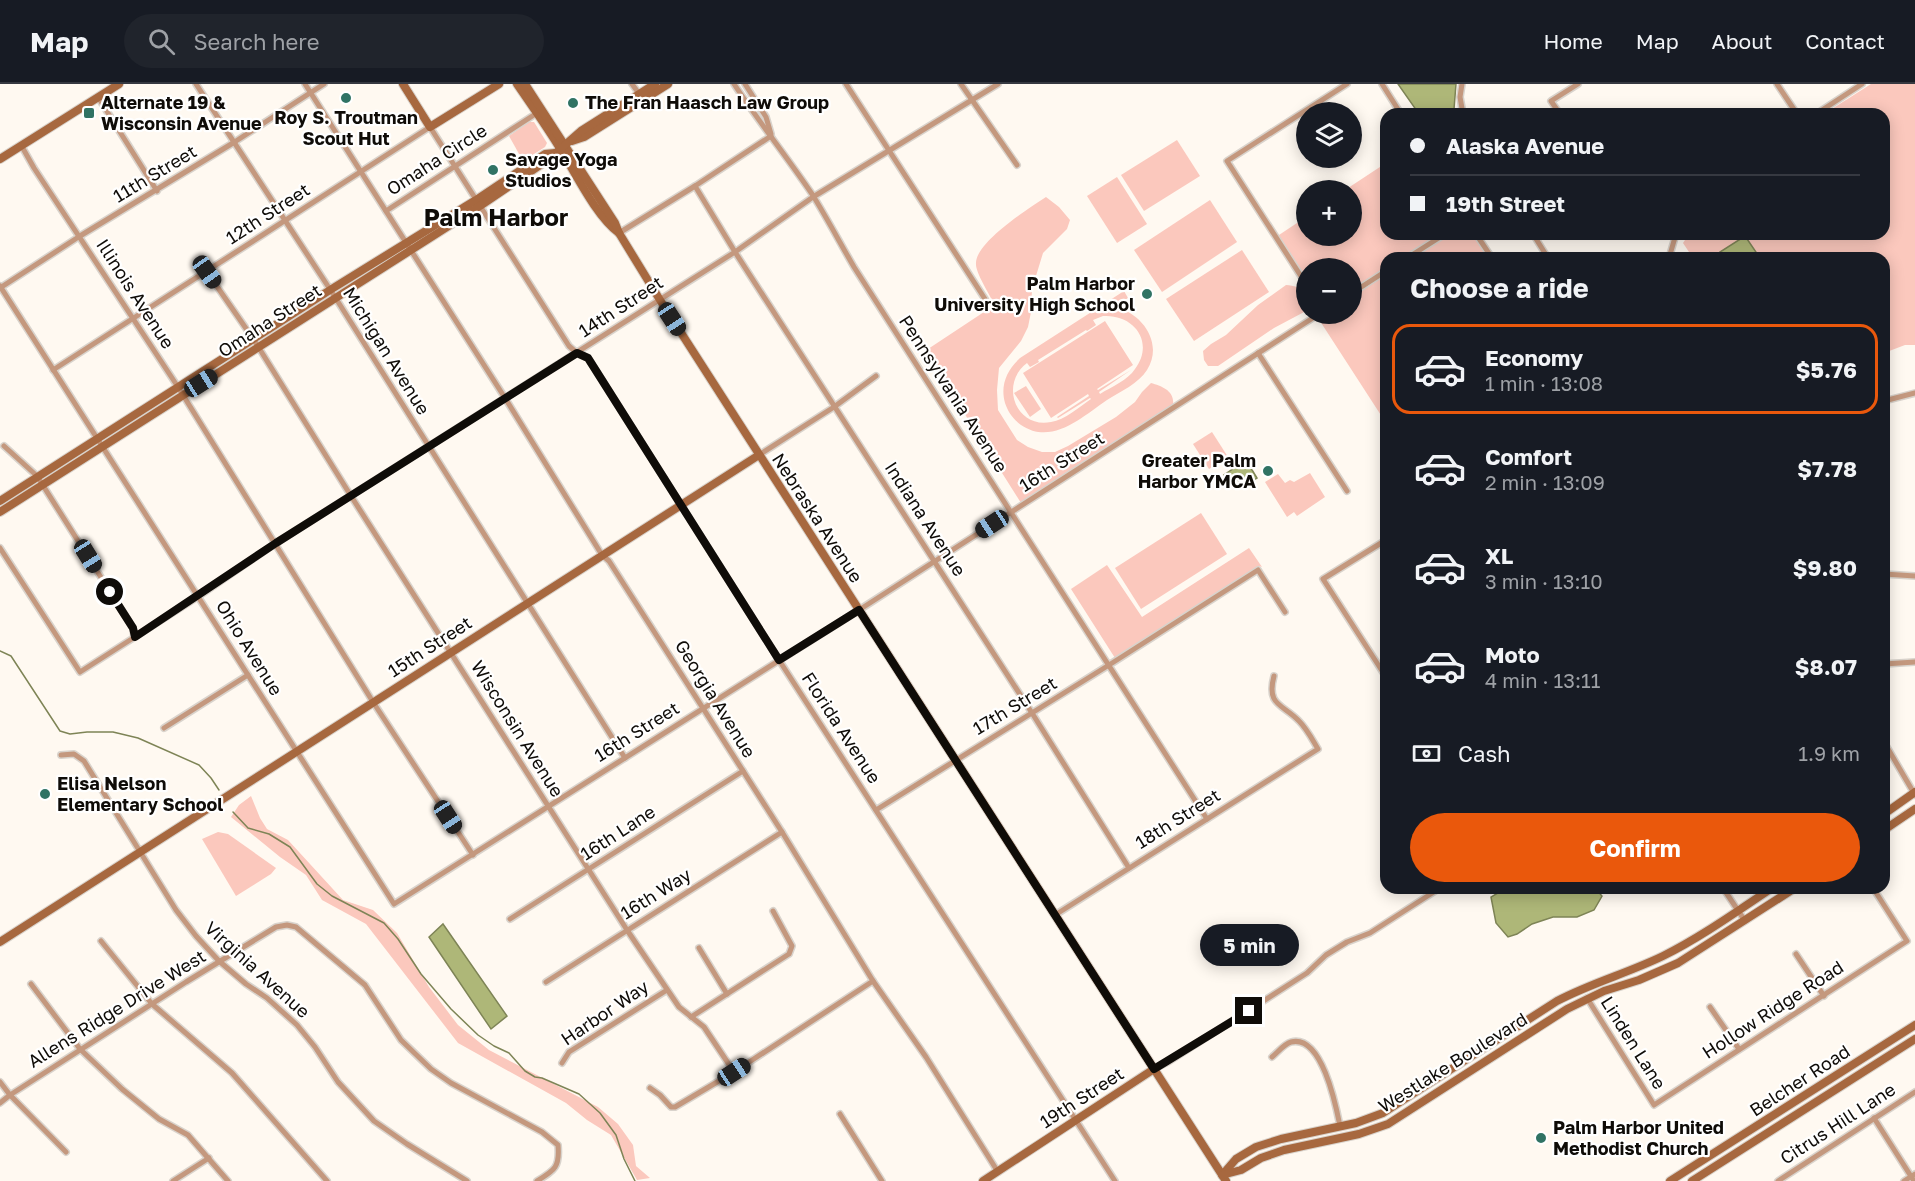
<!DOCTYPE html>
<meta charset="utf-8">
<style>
body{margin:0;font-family:"Golos Text",sans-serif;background:#20242c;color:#f1f3f6;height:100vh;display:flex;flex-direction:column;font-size:22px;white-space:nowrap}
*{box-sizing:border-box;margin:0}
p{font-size:20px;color:#9ea1a6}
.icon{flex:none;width:33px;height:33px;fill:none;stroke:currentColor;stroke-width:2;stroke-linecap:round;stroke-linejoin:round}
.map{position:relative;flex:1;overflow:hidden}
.drawer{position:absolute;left:1380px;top:168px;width:510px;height:642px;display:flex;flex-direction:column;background:#171b24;border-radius:18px;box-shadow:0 3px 15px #0003}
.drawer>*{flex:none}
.top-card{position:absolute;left:1380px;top:24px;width:510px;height:132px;border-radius:18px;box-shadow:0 3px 15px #0003;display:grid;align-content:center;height:132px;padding:0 30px;background:#171b24}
.buttons{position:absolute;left:1296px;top:18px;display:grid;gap:12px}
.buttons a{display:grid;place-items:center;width:66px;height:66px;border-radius:50%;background:#171b24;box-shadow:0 3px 15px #0003;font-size:30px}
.end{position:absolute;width:27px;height:27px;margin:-14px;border:8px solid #0f0c08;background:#fff;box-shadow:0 0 0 3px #fff}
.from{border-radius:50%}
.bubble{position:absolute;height:42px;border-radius:21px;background:#171b24;box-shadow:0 3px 15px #0003;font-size:20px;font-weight:700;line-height:42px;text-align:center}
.car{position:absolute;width:18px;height:36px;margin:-18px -9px;border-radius:8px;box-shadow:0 0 4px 2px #0007;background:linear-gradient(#222 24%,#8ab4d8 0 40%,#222 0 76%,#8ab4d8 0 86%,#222 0)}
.top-card b{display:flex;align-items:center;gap:21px;height:57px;font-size:22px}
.top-card b+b{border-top:2px solid #363941}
.top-card i{width:15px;height:15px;background:#f1f3f6}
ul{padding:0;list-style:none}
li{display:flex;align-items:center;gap:18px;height:90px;margin:0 12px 9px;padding:0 18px;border:3px solid transparent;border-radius:18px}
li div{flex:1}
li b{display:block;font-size:22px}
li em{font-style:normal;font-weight:700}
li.current{border-color:#ea580c}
li>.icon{width:54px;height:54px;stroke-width:1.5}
h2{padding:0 30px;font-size:27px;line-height:72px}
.pay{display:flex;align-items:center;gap:15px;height:66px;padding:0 30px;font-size:22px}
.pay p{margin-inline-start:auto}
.action{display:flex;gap:12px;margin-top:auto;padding:12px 30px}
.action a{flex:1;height:69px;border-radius:36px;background:#ea580c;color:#fff;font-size:24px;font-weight:700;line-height:69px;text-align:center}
header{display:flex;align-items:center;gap:36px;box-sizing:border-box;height:84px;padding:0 30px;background:#171b24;border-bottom:2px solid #363941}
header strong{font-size:28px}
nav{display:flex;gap:33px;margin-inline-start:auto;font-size:21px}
.search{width:420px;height:54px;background:#20242c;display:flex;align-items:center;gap:15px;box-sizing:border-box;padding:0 21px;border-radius:33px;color:#9ea1a6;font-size:22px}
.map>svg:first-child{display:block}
.green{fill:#fbc8bd;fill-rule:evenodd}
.water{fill:#aeb778;stroke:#7e8456;stroke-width:1.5}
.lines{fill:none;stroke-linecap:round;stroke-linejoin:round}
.stream{stroke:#7e8456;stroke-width:1.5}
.street-casing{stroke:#d9d3cc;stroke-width:8}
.secondary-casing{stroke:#d9d3cc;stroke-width:10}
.street{stroke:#c4987e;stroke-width:5}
.secondary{stroke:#a7683f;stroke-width:8}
.route{stroke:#0f0c08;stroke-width:8}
.poi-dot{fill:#307364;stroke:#fff;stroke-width:2}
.labels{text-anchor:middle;stroke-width:4.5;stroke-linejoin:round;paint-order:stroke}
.poi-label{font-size:18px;font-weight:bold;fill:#0f0c08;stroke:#fff;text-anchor:start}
.street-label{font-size:18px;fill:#0f0c08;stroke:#fff}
.district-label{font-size:24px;font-weight:bold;fill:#0f0c08;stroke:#fff}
</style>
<header>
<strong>Map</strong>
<div class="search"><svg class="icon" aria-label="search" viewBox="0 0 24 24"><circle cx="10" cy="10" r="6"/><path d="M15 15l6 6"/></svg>Search here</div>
<nav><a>Home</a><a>Map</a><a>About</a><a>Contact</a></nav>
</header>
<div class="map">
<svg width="1915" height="1097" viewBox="0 0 1915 1097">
<rect width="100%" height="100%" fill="#fff9f1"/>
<!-- green -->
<g class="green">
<polygon points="1871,0 1915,0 1915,261 1905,261 1884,269 1884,174 1693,174 1683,159 1689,150 1884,150 1884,30 1824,30"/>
<polygon points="529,38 534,38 547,59 545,63 523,77 509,52"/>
<polygon points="1177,56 1200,92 1144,127 1121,91"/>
<polygon points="1386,79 1386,150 1441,150 1403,174 1386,174 1386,185 1352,206 1352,184 1306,184 1306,200 1276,153 1306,133 1306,152 1352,152 1352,106 1345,106"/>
<polygon points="1117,93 1147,140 1117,159 1087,112"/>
<path d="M1046,113L1059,123L1070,136L1067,145L1043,169L1032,205L1031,228L1028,243L1021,257L999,284L997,306L998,326L1017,356L1028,363L1042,368H1055L1068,362L1116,333L1135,318L1142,308L1151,299C1162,302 1175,307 1173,321L1021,419L925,267L984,228L993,218C989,209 975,188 976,179C976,158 1029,124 1046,113Z"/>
<polygon points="1210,116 1237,158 1162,208 1134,166"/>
<polygon points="1451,150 1472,150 1488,174 1413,174"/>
<polygon points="1242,166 1269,208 1194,257 1166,215"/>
<polygon points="1386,191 1386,339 1318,234 1325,230 1352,230 1352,213"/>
<path d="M1286,201C1306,203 1307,208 1306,227L1274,244L1218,282H1208L1204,276L1203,267L1211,260L1226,251L1258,221Z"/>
<path d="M1124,207L1128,214L1115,223C1142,229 1164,259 1147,286C1138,300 1121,307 1107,316C1082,333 1052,362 1021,341C1013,335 1008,328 1005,319C1000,301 1007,286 1020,274ZM1103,232C1134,230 1155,258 1135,285C1128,296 1111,303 1100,310L1099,308L1131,286L1098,306L1097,305L1133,281L1105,237L1023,289L1051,334L1088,310L1089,312L1057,333L1058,334L1090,314L1091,315C1079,323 1065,336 1051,338C1016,345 999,300 1027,279L1030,283L1039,278L1038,276L1086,246L1087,247L1096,241L1093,236Z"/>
<polygon points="1026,302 1041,325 1030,333 1014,309"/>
<polygon points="1212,348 1228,373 1209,385 1193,360"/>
<polygon points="1310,389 1325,413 1297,432 1294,428 1287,433 1265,398 1278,390 1285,399 1290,396 1294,398"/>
<polygon points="1201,429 1227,470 1141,525 1115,484"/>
<polygon points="1249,464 1262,483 1259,482 1115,574 1071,505 1107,481 1142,533"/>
<polygon points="251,712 260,734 267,745 288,756 343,816 373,826 397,849 429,903 458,941 489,966 598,1023 618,1040 633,1061 636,1082 650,1094 637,1096 611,1051 587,1036 566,1019 458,959 366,840 322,816 306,791 280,773 231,733 239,721"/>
<polygon points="218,748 228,750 276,784 271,790 236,812 202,755"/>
</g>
<!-- water -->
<g class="water">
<polygon points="1398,0 1456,0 1454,25 1419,30"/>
<polygon points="1745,152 1760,174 1724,174 1720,168"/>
<polygon points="1246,376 1257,394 1242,404 1236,392 1228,396 1224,391"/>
<polygon points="1528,804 1595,804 1602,812 1594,826 1577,833 1553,833 1532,840 1517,850 1508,853 1496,839 1491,813 1501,807"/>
<polygon points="443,840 507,932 491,945 429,853"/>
</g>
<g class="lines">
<!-- stream -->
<g class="stream">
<polyline points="0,567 11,572 60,647 70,650 87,648 113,648 138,654 199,681 211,694 219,706"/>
<polyline points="233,728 248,744 269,750 290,763 317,800 332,812 384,839 398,855 421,890 451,925 478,951 494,962 509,969 525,987 535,993 542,994 579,1010 600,1029 616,1051 624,1075 635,1097"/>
</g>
<!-- street casing -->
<g class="street-casing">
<g id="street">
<polyline points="196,0 335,213 625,674"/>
<polyline points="305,0 505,314 602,471 609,477 782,748 873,897 926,973 998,1088"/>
<polyline points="632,0 640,11"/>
<path d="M734,0C759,38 787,73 812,110C827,134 840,159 854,183L1207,735"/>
<polyline points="745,0 766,33 771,50"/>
<polyline points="846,0 985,215"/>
<polyline points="961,0 1017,81"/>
<polyline points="1382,0 1401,30"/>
<polyline points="1462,0 1460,13 1463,30"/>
<polyline points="1777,0 1797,30"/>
<polyline points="98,13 157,107"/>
<polyline points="1560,30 1551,17 1578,0"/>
<polyline points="1816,30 1862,0"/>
<polyline points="21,61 34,84 178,303 373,618 473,771"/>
<polyline points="695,102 735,168 1032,629 1129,784"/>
<polyline points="386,127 537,29"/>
<polyline points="619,149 695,102 771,52"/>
<polyline points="1476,150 1492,174"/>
<polyline points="1533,150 1548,174"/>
<polyline points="1407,174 1445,150"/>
<polyline points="1669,174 1676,150"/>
<polyline points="207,188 254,256 351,412 627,846 679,923 704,943 734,988"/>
<polyline points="1306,200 1227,77 1347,0"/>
<polyline points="0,202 394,820 859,526 1319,230"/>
<polyline points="0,204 80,152 233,59 324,0"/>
<polyline points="1352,209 1386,187"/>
<polyline points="1258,269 1347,407"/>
<polyline points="53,286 430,43 569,262 577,269 588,274 779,576 1115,1097"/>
<polyline points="1884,317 1915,309"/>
<polyline points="4,362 37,392 133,544 134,553"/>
<polyline points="759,371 834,323 876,292"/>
<polyline points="1386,456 1323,495 1386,593"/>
<polyline points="0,464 80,588 199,512 276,459 735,168 813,113 998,0"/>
<polyline points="1884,490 1915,492"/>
<polyline points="1884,580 1915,578"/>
<polyline points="164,644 248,591"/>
<polyline points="1884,658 1915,711"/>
<polyline points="61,671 74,670 84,677 176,826 196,852 219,877 246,900 267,914 297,941 315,963 338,998 374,1037 407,1060 467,1097"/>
<polyline points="876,726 1109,581 1258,486 1285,528"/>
<polyline points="1723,804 1745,837"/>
<path d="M1055,831L1318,665C1312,655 1307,645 1299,637C1283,620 1266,622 1274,592"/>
<polyline points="510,835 743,687"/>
<polyline points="101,857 152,920 232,989 327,1097"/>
<polyline points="699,864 727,910"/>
<polyline points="1796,870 1824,912"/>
<polyline points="546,898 782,748"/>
<polyline points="31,900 80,965 122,1005 159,1035 188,1051 228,1097"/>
<polyline points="1587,914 1654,1021 1907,857 1873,804"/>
<polyline points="1710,923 1739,965"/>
<polyline points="691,933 789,870 792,862 773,827"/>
<path d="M1272,973C1278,968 1284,960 1291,958C1322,950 1336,1022 1340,1042"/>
<polyline points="562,979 569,968 667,906"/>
<polyline points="1154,985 1168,978 1307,889 1326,871 1347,858 1370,849 1440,804"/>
<polyline points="0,998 10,1011 66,1068"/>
<polyline points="650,1004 660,1011 671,1023 675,1023 734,988 873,897"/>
<path d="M0,1019L10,1011L186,898L276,843L287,841L296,843L365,901L401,956L431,985L451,999L542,1048L558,1061C560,1083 555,1086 537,1097"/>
<polyline points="840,1030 882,1097"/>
<polyline points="1874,1034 1914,1097"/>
<polyline points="173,1097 209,1074"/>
<polyline points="1778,1097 1915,1008"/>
<polyline points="1904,1097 1915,1090"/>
</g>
</g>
<!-- secondary casing -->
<g class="secondary-casing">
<g id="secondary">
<polyline points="403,0 430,43 499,0"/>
<path d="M517,0C532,22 547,43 561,66C576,90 596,132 619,149"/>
<polyline points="525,0 615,139 619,149 660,216 1226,1097"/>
<polyline points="572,57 584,53 668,0"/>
<polyline points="0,75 119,0"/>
<polyline points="0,417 330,206 476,116 545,70 555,69"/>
<polyline points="0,428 480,122 549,75 581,47 655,0"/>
<polyline points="1884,730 1915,708"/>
<polyline points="1884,746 1915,725"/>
<polyline points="0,858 759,371"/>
<path d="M1223,1090L1236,1075L1256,1063L1281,1055L1356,1039L1383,1029L1557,917C1591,899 1628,889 1663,872C1701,853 1736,828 1772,804"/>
<polyline points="1222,1091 1241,1086 1261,1074 1284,1066 1359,1050 1388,1040 1567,925 1604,907 1639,896 1678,879 1795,804"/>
<polyline points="983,1097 1154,985"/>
<polyline points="1670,1097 1915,941"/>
<polyline points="1692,1097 1915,955"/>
</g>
</g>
<!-- street -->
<use href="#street" class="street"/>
<!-- secondary -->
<use href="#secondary" class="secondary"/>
</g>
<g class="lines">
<!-- route -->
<polyline class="route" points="110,508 133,544 135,553 276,459 577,269 588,274 779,576 859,526 1154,985 1249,927"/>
</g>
<!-- markers -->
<g class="poi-dot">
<circle cx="346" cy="14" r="6"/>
<circle cx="573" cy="19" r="6"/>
<rect x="83" y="23" width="12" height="12" rx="3"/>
<circle cx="493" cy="86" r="6"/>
<circle cx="1147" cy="210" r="6"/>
<circle cx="1268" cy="387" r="6"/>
<circle cx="45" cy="710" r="6"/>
<circle cx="1541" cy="1054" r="6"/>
</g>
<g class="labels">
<!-- poi labels -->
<g class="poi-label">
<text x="101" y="25">Alternate 19 &amp;<tspan x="101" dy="21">Wisconsin Avenue</tspan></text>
<text x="585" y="25">The Fran Haasch Law Group</text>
<text x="346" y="40" text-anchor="middle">Roy S. Troutman<tspan x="346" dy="21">Scout Hut</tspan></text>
<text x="505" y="82">Savage Yoga<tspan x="505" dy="21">Studios</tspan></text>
<text x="1135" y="206" text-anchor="end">Palm Harbor<tspan x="1135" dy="21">University High School</tspan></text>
<text x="1256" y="383" text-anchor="end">Greater Palm<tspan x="1256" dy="21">Harbor YMCA</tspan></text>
<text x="57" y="706">Elisa Nelson<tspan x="57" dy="21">Elementary School</tspan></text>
<text x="1553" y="1050">Palm Harbor United<tspan x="1553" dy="21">Methodist Church</tspan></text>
</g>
<!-- street labels -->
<g class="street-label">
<text transform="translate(437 76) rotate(-33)" y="6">Omaha Circle</text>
<text transform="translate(155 90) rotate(-31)" y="6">11th Street</text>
<text transform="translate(268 130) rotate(-33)" y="6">12th Street</text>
<text transform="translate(135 210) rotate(57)" y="6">Illinois Avenue</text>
<text transform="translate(621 223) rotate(-33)" y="6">14th Street</text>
<text transform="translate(270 237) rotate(-33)" y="6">Omaha Street</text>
<text transform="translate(386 267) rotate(58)" y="6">Michigan Avenue</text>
<text transform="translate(953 310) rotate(57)" y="6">Pennsylvania Avenue</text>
<text transform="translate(1062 378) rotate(-32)" y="6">16th Street</text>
<text transform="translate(817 434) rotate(57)" y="6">Nebraska Avenue</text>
<text transform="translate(925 435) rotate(57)" y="6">Indiana Avenue</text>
<text transform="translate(430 563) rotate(-33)" y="6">15th Street</text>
<text transform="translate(249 564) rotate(58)" y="6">Ohio Avenue</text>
<text transform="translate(715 615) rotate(58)" y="6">Georgia Avenue</text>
<text transform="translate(1015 622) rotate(-31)" y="6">17th Street</text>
<text transform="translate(841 644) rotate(57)" y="6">Florida Avenue</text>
<text transform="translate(517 645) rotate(58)" y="6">Wisconsin Avenue</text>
<text transform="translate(637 648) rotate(-32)" y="6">16th Street</text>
<text transform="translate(1178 735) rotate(-32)" y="6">18th Street</text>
<text transform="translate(618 749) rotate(-33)" y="6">16th Lane</text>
<text transform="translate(656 810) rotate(-32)" y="6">16th Way</text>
<text transform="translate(257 886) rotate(42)" y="6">Virginia Avenue</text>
<text transform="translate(117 925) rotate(-32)" y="6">Allens Ridge Drive West</text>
<text transform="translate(1773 926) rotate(-33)" y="6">Hollow Ridge Road</text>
<text transform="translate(605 929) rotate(-34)" y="6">Harbor Way</text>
<text transform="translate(1633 959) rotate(58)" y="6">Linden Lane</text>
<text transform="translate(1453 979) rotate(-32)" y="6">Westlake Boulevard</text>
<text transform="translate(1800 997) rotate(-33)" y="6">Belcher Road</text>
<text transform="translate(1082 1014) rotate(-33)" y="6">19th Street</text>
<text transform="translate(1838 1040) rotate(-33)" y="6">Citrus Hill Lane</text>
</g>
<!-- district labels -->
<g class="district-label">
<text x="496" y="142">Palm Harbor</text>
</g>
</g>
</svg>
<div class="buttons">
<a><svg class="icon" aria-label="layers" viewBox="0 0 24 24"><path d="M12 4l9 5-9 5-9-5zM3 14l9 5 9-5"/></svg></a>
<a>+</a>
<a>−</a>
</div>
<i class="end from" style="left:110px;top:508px"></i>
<i class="end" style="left:1249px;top:927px"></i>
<div class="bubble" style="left:1200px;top:840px;width:99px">5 min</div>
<i class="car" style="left:207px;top:188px;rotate:145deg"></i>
<i class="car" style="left:672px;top:235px;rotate:147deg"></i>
<i class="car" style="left:201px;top:299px;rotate:58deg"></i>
<i class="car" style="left:992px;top:440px;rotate:237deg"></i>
<i class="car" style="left:88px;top:472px;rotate:148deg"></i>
<i class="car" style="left:448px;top:733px;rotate:147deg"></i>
<i class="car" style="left:734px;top:988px;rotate:57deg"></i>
<div class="top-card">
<b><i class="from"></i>Alaska Avenue</b>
<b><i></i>19th Street</b>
</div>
<section class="drawer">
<h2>Choose a ride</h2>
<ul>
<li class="current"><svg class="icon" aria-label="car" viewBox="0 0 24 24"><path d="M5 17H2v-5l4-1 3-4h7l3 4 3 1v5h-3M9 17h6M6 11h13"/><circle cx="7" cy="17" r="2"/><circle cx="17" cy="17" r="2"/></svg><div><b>Economy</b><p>1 min · 13:08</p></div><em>$5.76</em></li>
<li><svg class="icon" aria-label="car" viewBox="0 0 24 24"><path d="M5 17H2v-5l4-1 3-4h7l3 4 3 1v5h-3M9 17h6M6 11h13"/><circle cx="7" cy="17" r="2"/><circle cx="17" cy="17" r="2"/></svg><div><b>Comfort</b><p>2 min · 13:09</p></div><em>$7.78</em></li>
<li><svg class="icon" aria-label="car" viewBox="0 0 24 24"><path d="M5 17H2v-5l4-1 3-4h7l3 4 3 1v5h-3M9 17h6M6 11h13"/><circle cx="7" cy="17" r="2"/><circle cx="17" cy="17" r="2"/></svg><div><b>XL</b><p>3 min · 13:10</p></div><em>$9.80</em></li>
<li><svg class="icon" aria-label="car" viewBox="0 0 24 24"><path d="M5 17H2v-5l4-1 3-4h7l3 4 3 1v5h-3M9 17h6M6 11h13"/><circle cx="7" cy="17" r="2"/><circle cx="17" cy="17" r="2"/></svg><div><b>Moto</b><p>4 min · 13:11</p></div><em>$8.07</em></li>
</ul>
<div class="pay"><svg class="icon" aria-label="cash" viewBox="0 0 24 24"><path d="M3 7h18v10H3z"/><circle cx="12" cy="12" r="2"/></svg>Cash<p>1.9 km</p></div>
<div class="action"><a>Confirm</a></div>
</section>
</div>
